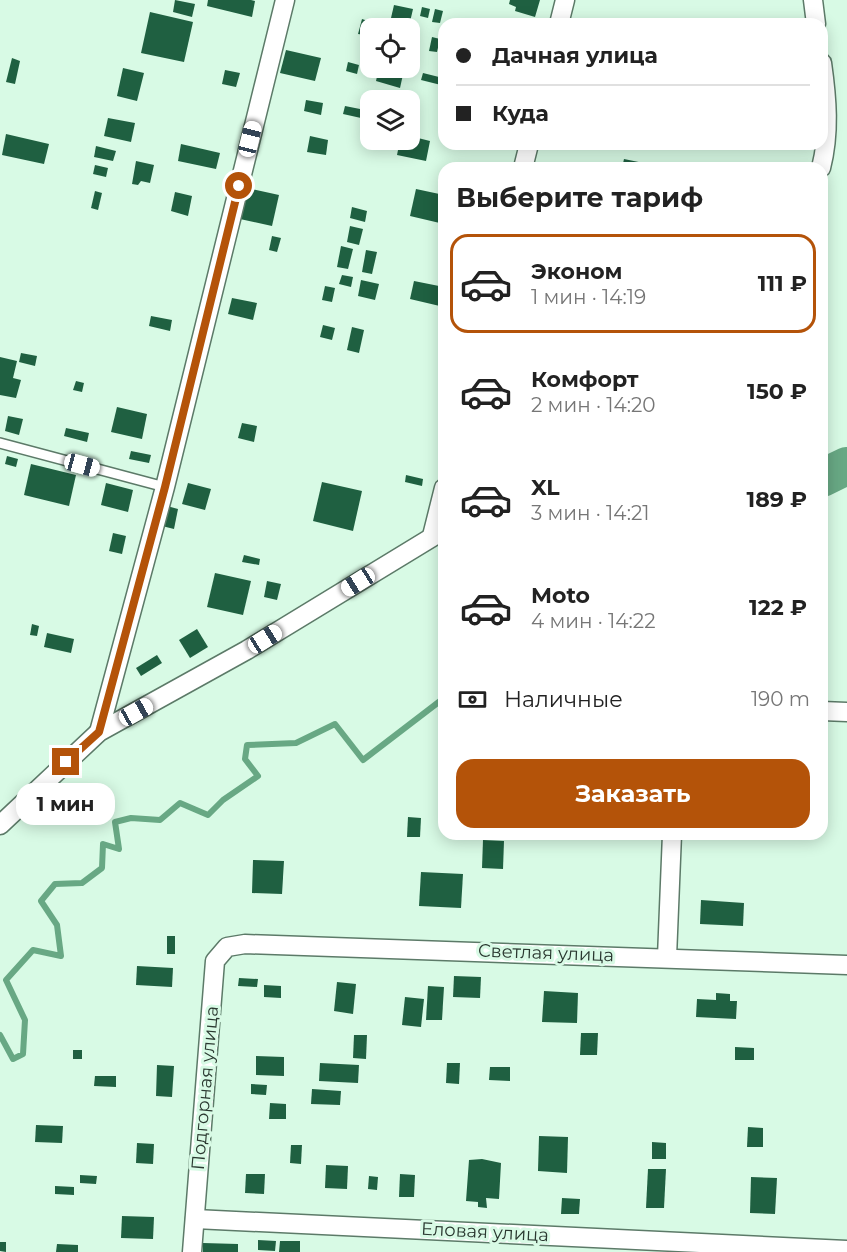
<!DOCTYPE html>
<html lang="ru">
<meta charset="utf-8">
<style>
body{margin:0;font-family:Montserrat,sans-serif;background:#f2f2f2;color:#222;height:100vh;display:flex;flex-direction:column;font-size:22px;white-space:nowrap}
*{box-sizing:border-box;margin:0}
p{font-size:20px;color:#767676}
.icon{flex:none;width:33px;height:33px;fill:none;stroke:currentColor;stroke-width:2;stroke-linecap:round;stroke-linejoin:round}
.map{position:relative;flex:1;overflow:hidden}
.sheet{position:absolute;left:438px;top:162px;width:390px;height:678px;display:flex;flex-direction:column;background:#fff;border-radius:18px;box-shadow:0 3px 15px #0003}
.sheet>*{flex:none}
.banner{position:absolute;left:438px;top:18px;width:390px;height:132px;border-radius:18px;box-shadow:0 3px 15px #0003;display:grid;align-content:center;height:132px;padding:0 18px;background:#fff}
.fabs{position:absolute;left:360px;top:18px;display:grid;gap:12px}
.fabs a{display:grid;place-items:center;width:60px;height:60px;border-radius:12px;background:#fff;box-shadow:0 3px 15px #0003;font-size:30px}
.end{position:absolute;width:27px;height:27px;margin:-14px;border:8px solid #b45309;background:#fff;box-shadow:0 0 0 3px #fff}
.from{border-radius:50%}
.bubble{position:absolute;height:42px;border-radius:18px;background:#fff;box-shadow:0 3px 15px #0003;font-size:20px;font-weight:700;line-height:42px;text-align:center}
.car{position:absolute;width:18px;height:36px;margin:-18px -9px;border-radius:8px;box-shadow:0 0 4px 2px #0007;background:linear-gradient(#fff 24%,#345 0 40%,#fff 0 76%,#345 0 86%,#fff 0)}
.banner b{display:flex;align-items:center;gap:21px;height:57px;font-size:22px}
.banner b+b{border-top:2px solid #e0e0e0}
.banner i{width:15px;height:15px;background:#222}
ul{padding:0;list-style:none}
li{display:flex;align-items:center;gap:18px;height:99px;margin:0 12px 9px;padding:0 6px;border:3px solid transparent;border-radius:18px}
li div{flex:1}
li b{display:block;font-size:22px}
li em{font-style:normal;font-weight:700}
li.selected{border-color:#b45309}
li>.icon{width:54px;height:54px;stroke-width:1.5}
h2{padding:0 18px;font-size:27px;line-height:72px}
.pay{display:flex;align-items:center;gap:15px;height:66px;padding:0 18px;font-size:22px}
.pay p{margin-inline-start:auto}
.action{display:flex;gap:12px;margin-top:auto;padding:12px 18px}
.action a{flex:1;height:69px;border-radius:18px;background:#b45309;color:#fff;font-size:24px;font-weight:700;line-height:69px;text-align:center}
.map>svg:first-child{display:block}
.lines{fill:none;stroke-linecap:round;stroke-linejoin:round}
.stream{stroke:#68a884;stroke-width:6}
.river{stroke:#68a884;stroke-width:38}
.building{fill:#1f6041}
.service-casing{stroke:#5c7a68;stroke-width:12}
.minor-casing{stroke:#5c7a68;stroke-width:21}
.service{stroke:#fff;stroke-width:9}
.minor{stroke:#fff;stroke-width:18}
.route{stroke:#b45309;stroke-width:8}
.labels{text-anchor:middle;stroke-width:6;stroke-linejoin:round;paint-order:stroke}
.street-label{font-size:18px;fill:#2a3830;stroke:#d8fae5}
</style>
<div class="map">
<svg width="847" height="1252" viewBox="0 0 847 1252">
<rect width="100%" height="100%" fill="#d8fae5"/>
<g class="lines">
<!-- stream -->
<polyline class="stream" points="0,1035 13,1059 23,1054 25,1020 6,980 33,950 61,956 57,925 41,901 55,884 82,883 102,868 103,844 119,849 115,822 131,818 160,820 180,803 208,815 223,800 258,776 245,759 247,745 296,743 335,724 363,760 444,698"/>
<!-- river -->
<polyline class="river" points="822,478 847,466"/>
</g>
<!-- building -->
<g class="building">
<polygon points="175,0 195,4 192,17 173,12"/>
<polygon points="208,0 251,0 255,1 252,17 207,6"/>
<polygon points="510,0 540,0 535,17 515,11 516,7 509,4"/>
<polygon points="394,5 413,9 410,22 391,18"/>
<polygon points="422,7 430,9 428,18 420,16"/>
<polygon points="435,9 443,11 440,23 432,22"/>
<polygon points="150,12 193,22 184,62 141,53"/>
<polygon points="362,19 368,21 365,35 358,34"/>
<polygon points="432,37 440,39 437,52 429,51"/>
<polygon points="286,50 321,58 315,81 280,73"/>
<polygon points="12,58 20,61 15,84 6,82"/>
<polygon points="348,62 359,65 357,74 346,71"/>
<polygon points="123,68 144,73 137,101 117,96"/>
<polygon points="379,68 404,70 400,88 376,81"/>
<polygon points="225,70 240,73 236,87 222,84"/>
<polygon points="423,73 443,78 441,85 421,80"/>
<polygon points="306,100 323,103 321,115 304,111"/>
<polygon points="345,106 370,111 370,120 343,114"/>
<polygon points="108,118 135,123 131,142 104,136"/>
<polygon points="6,134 49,144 44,164 2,155"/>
<polygon points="310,136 328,140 326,155 307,152"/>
<polygon points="410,136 430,141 426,161 397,155 400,140 410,140"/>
<polygon points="181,144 220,153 216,169 178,161"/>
<polygon points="96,146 116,151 113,161 94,157"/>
<polygon points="624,159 663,167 663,168 622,168"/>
<polygon points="136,161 154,165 150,183 141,181 138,185 132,184"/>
<polygon points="95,165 108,168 106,177 93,174"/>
<polygon points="247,188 279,195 272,226 240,219"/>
<polygon points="416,189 444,195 444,224 410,216"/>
<polygon points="95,191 102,193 98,210 91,208"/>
<polygon points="175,192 192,196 188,216 171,211"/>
<polygon points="352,207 367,211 365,222 350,218"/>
<polygon points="350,226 363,229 359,245 347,242"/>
<polygon points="272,236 281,238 277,252 269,250"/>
<polygon points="341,246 353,249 348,269 337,267"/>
<polygon points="366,250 377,252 372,274 362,272"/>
<polygon points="342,275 353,277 351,287 339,284"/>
<polygon points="361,280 379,284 375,300 358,296"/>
<polygon points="414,281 444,287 444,307 410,299"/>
<polygon points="325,286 335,288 332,302 322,300"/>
<polygon points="232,298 257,303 253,320 228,314"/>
<polygon points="151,316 172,320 170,331 149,326"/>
<polygon points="323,325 335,328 332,340 320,337"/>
<polygon points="352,327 364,330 359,353 347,350"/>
<polygon points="21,353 37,356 35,366 19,362"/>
<polygon points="0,357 17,361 13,378 21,380 16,398 0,395"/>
<polygon points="76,381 84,383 82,392 73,390"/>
<polygon points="117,407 147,414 142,439 111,432"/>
<polygon points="8,416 23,419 19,435 5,431"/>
<polygon points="242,423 257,426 254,442 238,438"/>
<polygon points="66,428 89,433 87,442 64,436"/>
<polygon points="131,451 151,455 149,463 129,459"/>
<polygon points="7,456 18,459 16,467 5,464"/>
<polygon points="31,464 76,475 69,506 24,495"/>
<polygon points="406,475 423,479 422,486 405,482"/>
<polygon points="322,482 362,491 353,531 313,521"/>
<polygon points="106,483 133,490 128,512 101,505"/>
<polygon points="188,483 211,489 205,510 182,504"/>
<polygon points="167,506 178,509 174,529 162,526"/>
<polygon points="113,533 126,536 122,554 109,551"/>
<polygon points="244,555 260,559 259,565 242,562"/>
<polygon points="215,573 251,581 243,615 207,607"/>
<polygon points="267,581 281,584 277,600 264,597"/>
<polygon points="32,624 39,626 37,636 30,635"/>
<polygon points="197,629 208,647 190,658 179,640"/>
<polygon points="47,633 74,639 71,653 44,647"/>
<polygon points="157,655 162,663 141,676 136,668"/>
<polygon points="408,817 421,818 420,837 407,837"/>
<polygon points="450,834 470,834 470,840 450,839"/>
<polygon points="483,840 504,841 503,869 482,868"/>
<polygon points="253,860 284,861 282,894 252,893"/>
<polygon points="421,872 463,874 461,908 419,906"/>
<polygon points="701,900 744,903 743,926 700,924"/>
<rect x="167" y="936" width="8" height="18"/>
<polygon points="137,966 173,968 172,987 136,985"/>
<polygon points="454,976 481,977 480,998 453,997"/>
<polygon points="239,978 258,979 257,987 238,986"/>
<polygon points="337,982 356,984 353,1014 334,1011"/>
<polygon points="264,985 281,986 281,998 264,997"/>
<polygon points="428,986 444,987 442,1020 426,1020"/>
<polygon points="544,991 578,993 577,1023 542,1022"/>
<polygon points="716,993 730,994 730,1001 737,1001 736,1019 696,1017 697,999 716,1000"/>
<polygon points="405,997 424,999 421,1027 402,1025"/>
<polygon points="581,1033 598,1033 597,1055 580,1055"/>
<polygon points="354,1035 367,1035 366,1059 353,1058"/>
<polygon points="735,1047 754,1048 754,1060 735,1060"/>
<rect x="73" y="1050" width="9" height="9"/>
<polygon points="256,1056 284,1057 284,1076 256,1075"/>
<polygon points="320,1063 359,1065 358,1083 319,1081"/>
<polygon points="447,1063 460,1063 459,1084 446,1083"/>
<polygon points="157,1065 174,1066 172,1097 156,1096"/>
<polygon points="490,1067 510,1067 510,1081 489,1080"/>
<polygon points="95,1076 116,1076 116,1087 94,1086"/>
<polygon points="251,1084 267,1085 266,1095 251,1094"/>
<polygon points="312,1089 341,1091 340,1105 311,1104"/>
<polygon points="270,1103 286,1104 286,1119 269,1119"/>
<polygon points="36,1125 63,1126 62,1143 35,1142"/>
<polygon points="748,1127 763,1128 763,1147 747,1147"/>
<polygon points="539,1136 568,1137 567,1173 538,1171"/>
<polygon points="652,1142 666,1143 666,1159 652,1159"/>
<polygon points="137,1143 154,1144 153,1164 136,1163"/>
<polygon points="291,1145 302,1145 301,1164 290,1163"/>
<polygon points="482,1159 501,1163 499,1199 486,1198 487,1208 478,1207 478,1202 466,1201 469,1160"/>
<polygon points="326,1165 348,1166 347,1189 325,1188"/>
<polygon points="648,1169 666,1169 664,1208 646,1208"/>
<polygon points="246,1174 265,1174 264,1194 245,1193"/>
<polygon points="400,1174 415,1175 414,1197 399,1197"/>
<polygon points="80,1175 97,1176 96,1184 80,1183"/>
<polygon points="369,1176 378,1177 377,1190 368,1189"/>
<polygon points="751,1177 777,1178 775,1214 750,1213"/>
<polygon points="55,1186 74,1187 74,1195 55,1194"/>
<polygon points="562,1198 580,1199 579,1214 561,1214"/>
<polygon points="122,1216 154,1217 153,1239 121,1238"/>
<polygon points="258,1240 276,1241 275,1251 258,1250"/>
<polygon points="280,1241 300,1241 300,1252 279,1252"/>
<polygon points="0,1242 6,1242 6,1252 0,1251"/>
<polygon points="203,1243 238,1244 238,1252 203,1252"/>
<polygon points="57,1244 78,1245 78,1252 56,1252"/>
</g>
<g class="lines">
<!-- service casing -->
<g class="service-casing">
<polyline id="service" points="0,443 165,487"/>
</g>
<!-- minor casing -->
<g class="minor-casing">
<g id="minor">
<polyline points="813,0 816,24"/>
<polyline points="559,24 565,0"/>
<polyline points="523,168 529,144"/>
<path d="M821,168C830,133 827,98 822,63"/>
<polyline points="432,536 444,488"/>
<polyline points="822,711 847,712"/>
<polyline points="99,732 165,487 285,0"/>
<polyline points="0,825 99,732 247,650 444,530"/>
<polyline points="667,957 672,834"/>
<polyline points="195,1219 847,1250"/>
<polyline points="192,1252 215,961 227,947 245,944 847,965"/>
</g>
</g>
<!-- service -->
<use href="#service" class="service"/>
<!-- minor -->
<use href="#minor" class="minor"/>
</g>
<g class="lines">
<!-- route -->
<polyline class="route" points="66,762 99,732 165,487 239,186"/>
</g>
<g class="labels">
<!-- street labels -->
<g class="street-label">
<text transform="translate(546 953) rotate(2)" y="6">Светлая улица</text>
<text transform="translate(205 1088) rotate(-85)" y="6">Подгорная улица</text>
<text transform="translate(485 1232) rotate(3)" y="6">Еловая улица</text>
</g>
</g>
</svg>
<div class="fabs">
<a><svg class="icon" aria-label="locate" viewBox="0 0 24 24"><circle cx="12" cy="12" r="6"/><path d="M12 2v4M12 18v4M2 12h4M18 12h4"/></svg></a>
<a><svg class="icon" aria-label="layers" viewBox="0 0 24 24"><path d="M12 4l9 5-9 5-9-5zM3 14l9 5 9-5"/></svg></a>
</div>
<i class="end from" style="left:239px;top:186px"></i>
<i class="end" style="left:66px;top:762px"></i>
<div class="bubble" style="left:16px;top:783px;width:99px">1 мин</div>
<i class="car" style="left:250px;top:139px;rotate:14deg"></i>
<i class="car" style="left:82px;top:465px;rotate:105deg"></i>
<i class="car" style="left:358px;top:582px;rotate:238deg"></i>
<i class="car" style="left:265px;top:639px;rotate:58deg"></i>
<i class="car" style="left:136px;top:712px;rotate:61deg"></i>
<div class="banner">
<b><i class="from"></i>Дачная улица</b>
<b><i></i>Куда</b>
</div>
<section class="sheet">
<h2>Выберите тариф</h2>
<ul>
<li class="selected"><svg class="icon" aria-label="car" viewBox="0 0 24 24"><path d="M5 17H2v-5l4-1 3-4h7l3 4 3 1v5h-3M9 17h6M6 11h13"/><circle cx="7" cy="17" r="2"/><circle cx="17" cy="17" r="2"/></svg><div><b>Эконом</b><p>1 мин · 14:19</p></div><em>111 ₽</em></li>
<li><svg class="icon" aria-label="car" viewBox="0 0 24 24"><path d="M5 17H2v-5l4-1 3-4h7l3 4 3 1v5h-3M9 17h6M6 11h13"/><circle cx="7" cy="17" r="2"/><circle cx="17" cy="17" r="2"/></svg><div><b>Комфорт</b><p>2 мин · 14:20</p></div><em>150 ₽</em></li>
<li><svg class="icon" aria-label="car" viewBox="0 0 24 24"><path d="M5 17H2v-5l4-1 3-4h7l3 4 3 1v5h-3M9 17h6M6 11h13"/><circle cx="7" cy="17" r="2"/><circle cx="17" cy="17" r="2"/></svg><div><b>XL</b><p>3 мин · 14:21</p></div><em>189 ₽</em></li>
<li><svg class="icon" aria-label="car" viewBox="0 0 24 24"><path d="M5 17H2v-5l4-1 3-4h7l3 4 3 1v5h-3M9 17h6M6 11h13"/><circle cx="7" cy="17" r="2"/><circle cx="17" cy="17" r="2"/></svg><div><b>Moto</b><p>4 мин · 14:22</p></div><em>122 ₽</em></li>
</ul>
<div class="pay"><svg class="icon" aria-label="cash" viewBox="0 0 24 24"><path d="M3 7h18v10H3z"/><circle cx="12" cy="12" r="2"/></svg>Наличные<p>190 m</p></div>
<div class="action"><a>Заказать</a></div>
</section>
</div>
